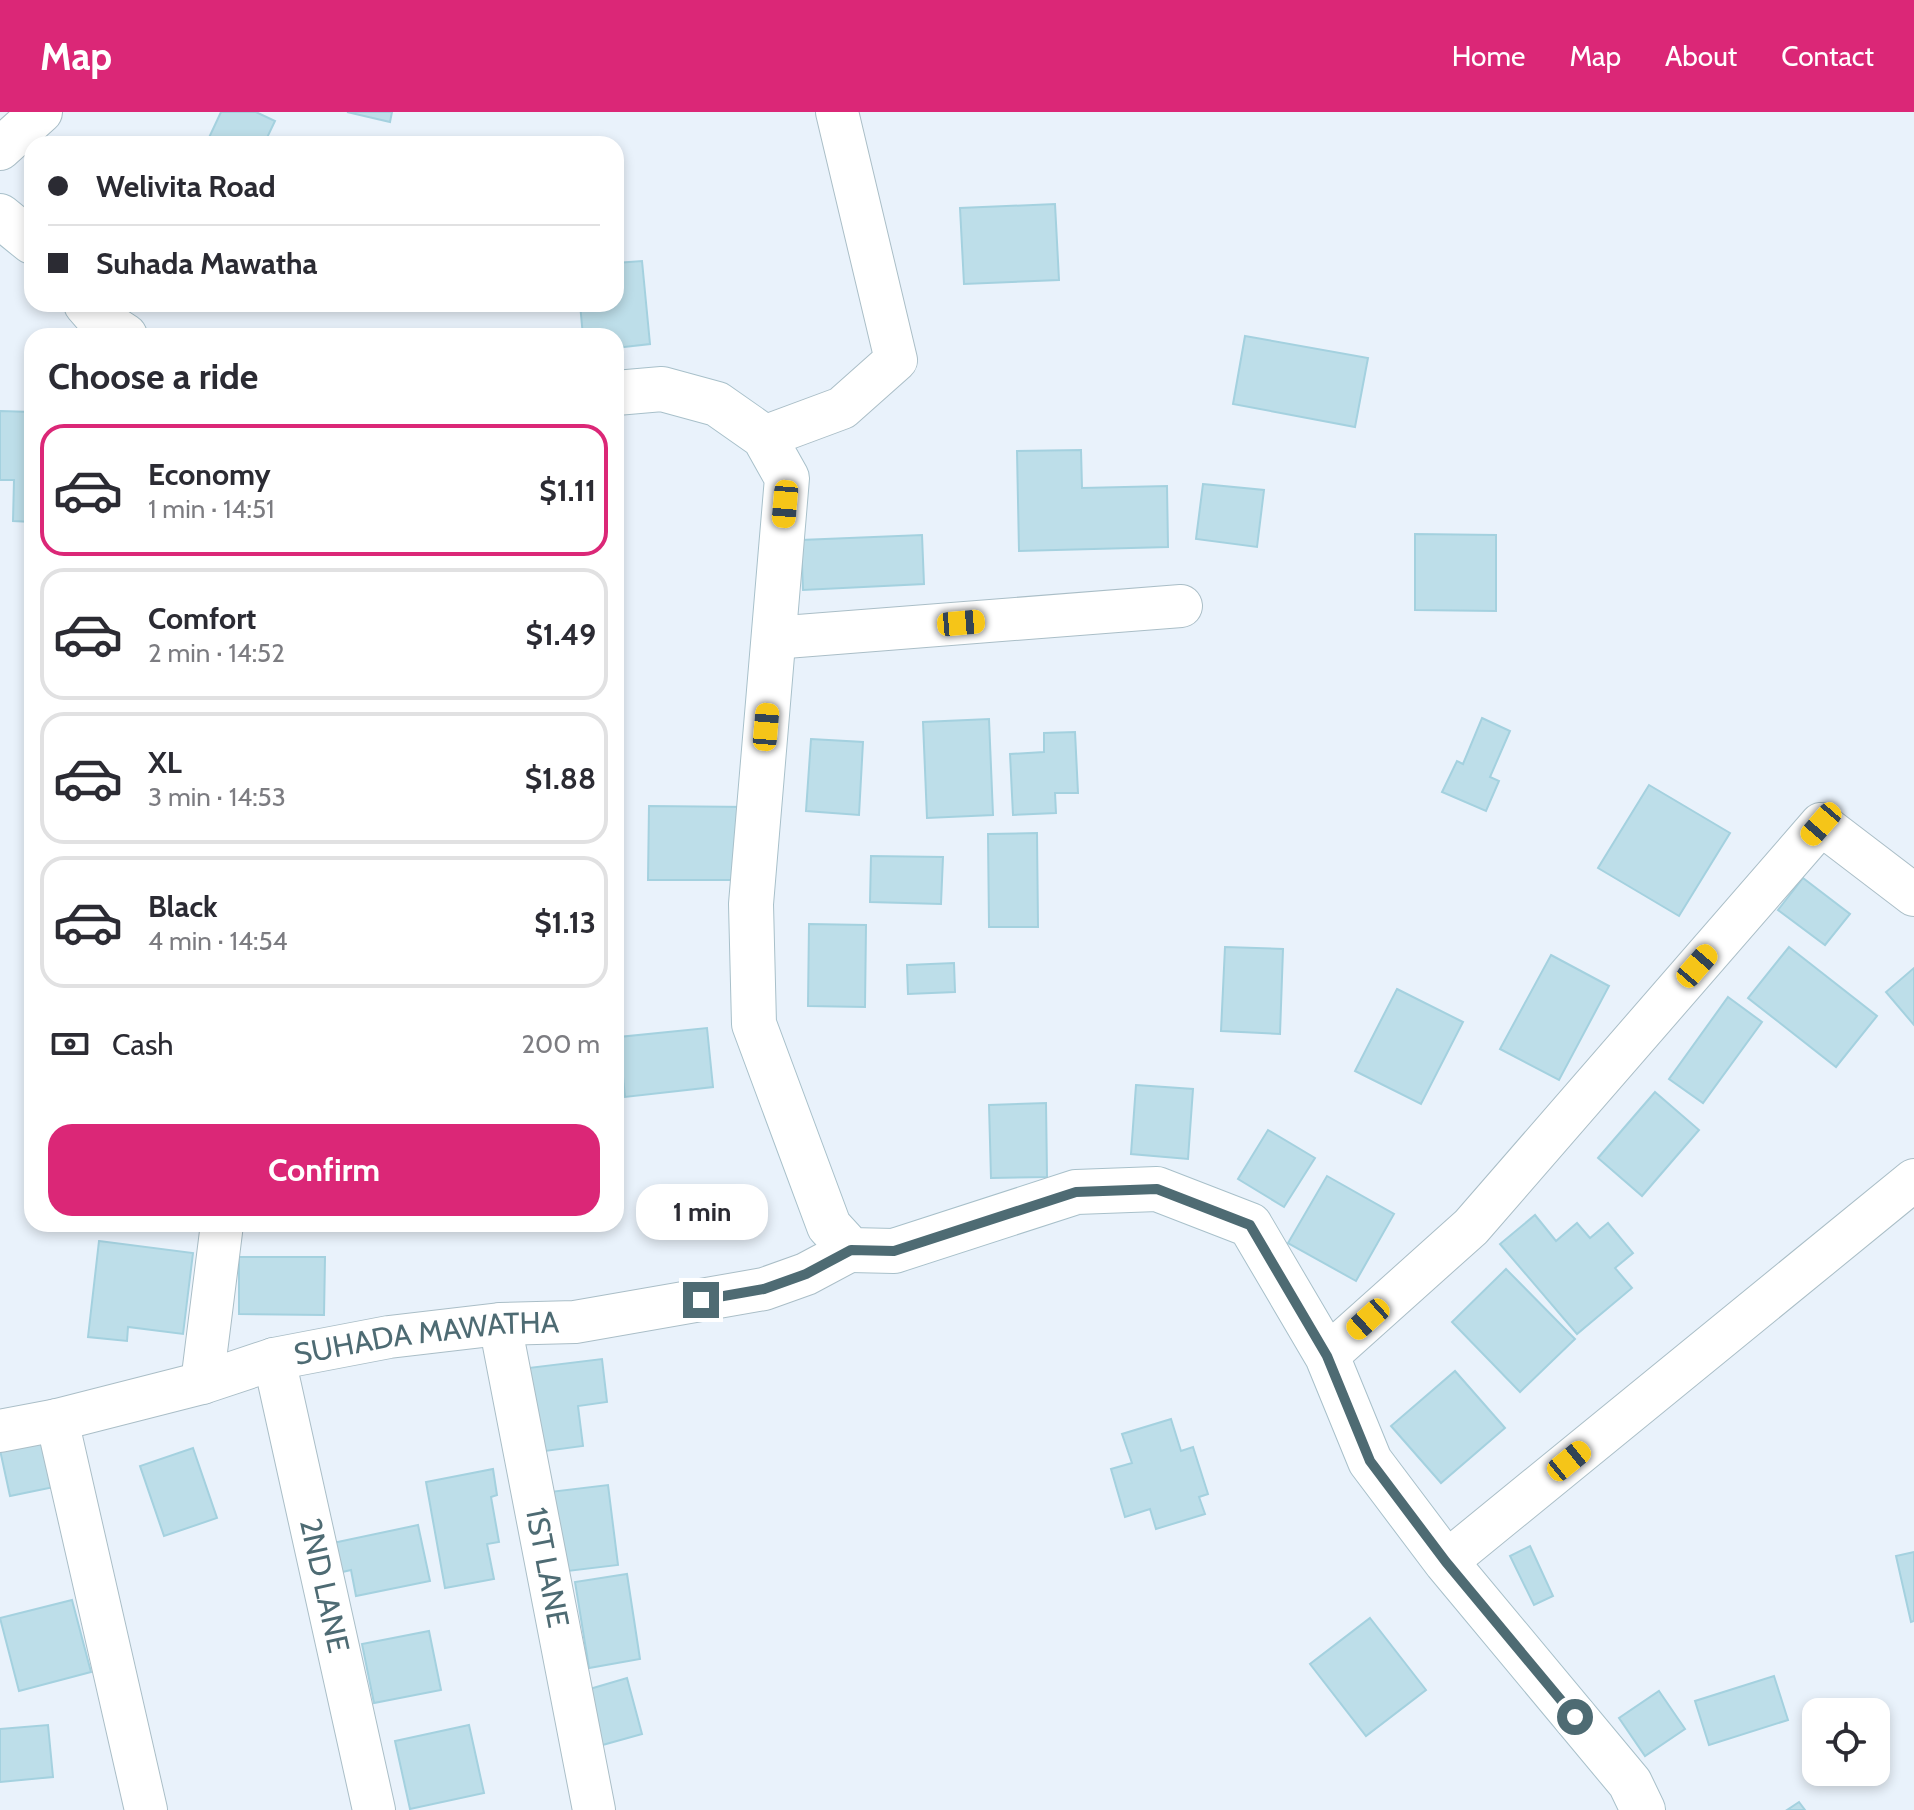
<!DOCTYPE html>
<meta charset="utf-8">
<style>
body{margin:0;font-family:Cabin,sans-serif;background:#f2f2f3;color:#2b2b33;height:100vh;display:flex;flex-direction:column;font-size:30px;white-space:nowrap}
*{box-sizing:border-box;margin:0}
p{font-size:26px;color:#7c7c81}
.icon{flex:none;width:44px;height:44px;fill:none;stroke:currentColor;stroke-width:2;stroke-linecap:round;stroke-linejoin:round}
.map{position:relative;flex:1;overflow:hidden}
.drawer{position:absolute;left:24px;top:216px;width:600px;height:904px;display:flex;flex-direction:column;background:#fff;border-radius:24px;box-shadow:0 4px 12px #0003}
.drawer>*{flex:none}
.guide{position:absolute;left:24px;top:24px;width:600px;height:176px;border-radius:24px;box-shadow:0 4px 12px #0003;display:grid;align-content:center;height:176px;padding:0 24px;background:#fff}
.fabs{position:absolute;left:1802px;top:1586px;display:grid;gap:16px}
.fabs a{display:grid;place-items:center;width:88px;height:88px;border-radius:16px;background:#fff;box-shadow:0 4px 12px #0003;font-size:40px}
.end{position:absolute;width:36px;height:36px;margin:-18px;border:10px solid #4e6b73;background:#fff;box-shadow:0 0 0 4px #fff}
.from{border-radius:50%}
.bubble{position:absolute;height:56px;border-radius:24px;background:#fff;box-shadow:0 4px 12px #0003;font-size:26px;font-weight:700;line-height:56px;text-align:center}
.car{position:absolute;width:24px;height:48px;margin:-24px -12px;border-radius:10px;box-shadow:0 0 6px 2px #0007;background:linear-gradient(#f5c518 24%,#345 0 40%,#f5c518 0 76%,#345 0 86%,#f5c518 0)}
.guide b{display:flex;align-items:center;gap:28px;height:76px;font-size:30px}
.guide b+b{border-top:2px solid #e1e1e2}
.guide i{width:20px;height:20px;background:#2b2b33}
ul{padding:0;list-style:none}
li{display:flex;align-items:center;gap:24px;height:132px;margin:0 16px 12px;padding:0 8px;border:4px solid #e1e1e2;border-radius:24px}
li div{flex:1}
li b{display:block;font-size:30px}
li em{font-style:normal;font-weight:700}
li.active{border-color:#db2777}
li>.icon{width:72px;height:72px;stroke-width:1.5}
h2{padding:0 24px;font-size:36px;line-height:96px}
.pay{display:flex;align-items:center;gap:20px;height:88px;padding:0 24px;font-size:30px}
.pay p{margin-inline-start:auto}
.cta{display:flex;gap:16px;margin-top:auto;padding:16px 24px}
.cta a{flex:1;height:92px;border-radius:24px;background:#db2777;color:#fff;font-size:32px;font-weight:700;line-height:92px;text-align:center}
header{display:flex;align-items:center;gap:48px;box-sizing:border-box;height:112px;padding:0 40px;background:#db2777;color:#fff}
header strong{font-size:38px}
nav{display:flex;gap:44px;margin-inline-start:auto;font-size:28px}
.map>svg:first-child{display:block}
.building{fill:#bddee9;stroke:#a4d1df;stroke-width:2}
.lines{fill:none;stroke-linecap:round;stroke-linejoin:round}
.street-casing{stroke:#aabec7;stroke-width:44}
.secondary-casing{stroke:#a8c0ca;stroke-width:46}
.street{stroke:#fff;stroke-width:42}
.secondary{stroke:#fff;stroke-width:44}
.route{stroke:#4e6b73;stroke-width:10}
.labels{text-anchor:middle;stroke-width:7;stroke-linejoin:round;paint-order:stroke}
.street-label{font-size:30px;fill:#4e6b73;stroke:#eff7fe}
</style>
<header>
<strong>Map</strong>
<nav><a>Home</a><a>Map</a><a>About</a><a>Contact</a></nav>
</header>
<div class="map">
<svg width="1914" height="1698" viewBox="0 0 1914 1698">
<rect width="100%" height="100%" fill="#e9f2fb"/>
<!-- building -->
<g class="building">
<polygon points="221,0 256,0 275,9 264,32 206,32"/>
<polygon points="347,0 392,0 390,10"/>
<polygon points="1055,92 1059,168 964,172 960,96"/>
<polygon points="642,149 650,232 616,236 616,224 583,224 580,192 616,192 616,151"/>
<polygon points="1245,224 1368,246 1355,315 1233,292"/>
<polygon points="0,299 32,300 32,410 13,409 14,368 0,368"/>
<polygon points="1081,338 1082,376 1167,374 1168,435 1019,439 1017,339"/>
<polygon points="1203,372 1264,378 1257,435 1196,427"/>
<polygon points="1415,422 1496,423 1496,499 1415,498"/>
<polygon points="922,423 924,472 803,478 801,428"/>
<polygon points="1482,606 1510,619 1490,665 1499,669 1486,699 1442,680 1457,649 1463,652"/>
<polygon points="989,607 993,703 927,706 923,610"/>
<polygon points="1075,620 1078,681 1055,681 1056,701 1013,703 1010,642 1044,640 1044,621"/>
<polygon points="811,627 863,630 859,703 806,699"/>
<polygon points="1649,673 1730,721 1679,804 1598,756"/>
<polygon points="649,694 750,695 750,768 648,768"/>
<polygon points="1037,721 1038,815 989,815 988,722"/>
<polygon points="871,744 943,745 941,792 870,790"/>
<polygon points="1803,766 1850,802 1825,833 1778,798"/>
<polygon points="809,812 866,813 865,895 808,894"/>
<polygon points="1225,835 1283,837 1280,922 1221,919"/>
<polygon points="1789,835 1877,904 1836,955 1748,886"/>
<polygon points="1551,843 1609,874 1559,968 1500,937"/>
<polygon points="954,851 955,880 908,882 907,853"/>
<polygon points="1914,856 1914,913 1886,880"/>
<polygon points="1397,877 1463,910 1421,992 1355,959"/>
<polygon points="1728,885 1762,910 1703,991 1669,967"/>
<polygon points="707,916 713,975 625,985 619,925"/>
<polygon points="1136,973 1193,977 1188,1047 1131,1042"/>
<polygon points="1655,980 1699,1018 1642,1084 1598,1046"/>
<polygon points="1046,991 1047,1065 991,1066 989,993"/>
<polygon points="1268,1018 1315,1046 1284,1095 1238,1067"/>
<polygon points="1327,1064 1394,1102 1356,1169 1288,1131"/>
<polygon points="1535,1103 1556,1129 1577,1111 1590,1126 1608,1111 1633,1141 1615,1156 1632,1176 1577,1222 1500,1132"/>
<polygon points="249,1112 327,1112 326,1118"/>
<polygon points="99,1129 193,1141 183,1222 128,1215 127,1229 88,1225"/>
<polygon points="239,1145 325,1145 324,1203 239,1202"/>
<polygon points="1506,1157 1575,1227 1520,1280 1452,1210"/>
<polygon points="602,1247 607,1290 578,1294 583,1334 530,1341 520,1257"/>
<polygon points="1455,1259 1505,1316 1441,1371 1391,1314"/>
<polygon points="1171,1307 1181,1339 1193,1335 1208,1382 1199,1385 1205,1402 1156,1417 1150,1397 1125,1405 1111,1357 1132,1351 1122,1322"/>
<polygon points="44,1328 54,1375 10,1384 0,1338"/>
<polygon points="193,1336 217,1406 164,1424 140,1354"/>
<polygon points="493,1357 497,1383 491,1385 499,1430 487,1432 494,1467 445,1476 426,1370"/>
<polygon points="608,1373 618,1453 551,1461 541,1381"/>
<polygon points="418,1413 430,1469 356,1484 351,1458 334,1462 328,1432"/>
<polygon points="1530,1434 1553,1484 1534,1493 1510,1444"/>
<polygon points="1914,1440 1914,1509 1911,1510 1896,1444"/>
<polygon points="627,1462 640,1547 589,1556 575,1470"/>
<polygon points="72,1488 91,1560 19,1579 0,1506"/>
<polygon points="1370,1506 1426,1578 1366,1624 1310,1552"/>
<polygon points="429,1519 441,1578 374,1591 362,1532"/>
<polygon points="1774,1564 1788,1608 1709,1633 1695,1589"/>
<polygon points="627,1566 642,1622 599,1634 583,1579"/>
<polygon points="1659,1579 1685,1617 1645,1644 1619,1606"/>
<polygon points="48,1613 53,1665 0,1670 0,1617"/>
<polygon points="469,1613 484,1681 410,1697 395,1629"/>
<polygon points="1799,1690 1805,1698 1787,1698"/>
</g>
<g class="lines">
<!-- street casing -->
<g class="street-casing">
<g id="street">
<polyline points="0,37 41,0"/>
<polyline points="764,325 842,296 896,248 837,0"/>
<polyline points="773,526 1181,494"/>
<path id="s1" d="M500,1212L594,1698"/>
<polyline points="1327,1244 1471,1115 1821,712 1914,783"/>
<path id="s2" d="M274,1247L374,1698"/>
<polyline points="202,1271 222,1112"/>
<polyline points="57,1308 146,1698"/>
<path id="s3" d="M0,1319L57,1308L202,1271L274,1247L389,1225L500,1212L575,1210L764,1177L806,1162L851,1138"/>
<polyline points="1446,1450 1914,1068"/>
</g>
</g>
<!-- secondary casing -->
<g class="secondary-casing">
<g id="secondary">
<polyline points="0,104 32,130"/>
<polyline points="86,192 99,207 125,224"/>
<polyline points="616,281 662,277 717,292 764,325 787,366 751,792 754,912 829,1114 851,1138 894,1139 1076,1080 1157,1077 1250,1113 1327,1244 1370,1349 1446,1450 1630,1671 1643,1698"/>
</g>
</g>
<!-- street -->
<use href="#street" class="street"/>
<!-- secondary -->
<use href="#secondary" class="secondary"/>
</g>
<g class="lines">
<!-- route -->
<polyline class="route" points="701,1188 764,1177 806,1162 851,1138 894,1139 1076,1080 1157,1077 1250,1113 1327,1244 1370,1349 1446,1450 1575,1605"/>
</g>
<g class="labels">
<!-- street labels -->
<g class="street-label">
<text dy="10" stroke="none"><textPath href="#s3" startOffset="438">SUHADA MAWATHA</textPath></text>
<text dy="10" stroke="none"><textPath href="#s1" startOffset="248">1ST LANE</textPath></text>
<text dy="10" stroke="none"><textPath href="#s2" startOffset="232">2ND LANE</textPath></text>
</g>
</g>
</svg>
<div class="fabs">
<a><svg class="icon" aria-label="locate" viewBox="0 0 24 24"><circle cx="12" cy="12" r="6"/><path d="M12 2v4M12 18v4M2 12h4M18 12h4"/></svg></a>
</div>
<i class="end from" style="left:1575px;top:1605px"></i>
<i class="end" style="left:701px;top:1188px"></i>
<div class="bubble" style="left:636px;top:1072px;width:132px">1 min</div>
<i class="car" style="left:785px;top:392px;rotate:185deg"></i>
<i class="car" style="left:961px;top:511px;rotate:85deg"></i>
<i class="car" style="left:766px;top:615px;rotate:5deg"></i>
<i class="car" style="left:1821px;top:712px;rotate:221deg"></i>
<i class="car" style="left:1697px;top:854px;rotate:41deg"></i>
<i class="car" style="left:1368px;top:1207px;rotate:228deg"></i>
<i class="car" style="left:1569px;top:1349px;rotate:51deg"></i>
<div class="guide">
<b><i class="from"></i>Welivita Road</b>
<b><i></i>Suhada Mawatha</b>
</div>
<section class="drawer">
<h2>Choose a ride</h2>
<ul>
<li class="active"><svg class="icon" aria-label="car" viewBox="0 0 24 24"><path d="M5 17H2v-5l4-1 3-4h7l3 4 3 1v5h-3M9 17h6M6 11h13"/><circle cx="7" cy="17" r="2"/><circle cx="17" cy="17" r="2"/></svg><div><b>Economy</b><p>1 min · 14:51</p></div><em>$1.11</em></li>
<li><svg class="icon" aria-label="car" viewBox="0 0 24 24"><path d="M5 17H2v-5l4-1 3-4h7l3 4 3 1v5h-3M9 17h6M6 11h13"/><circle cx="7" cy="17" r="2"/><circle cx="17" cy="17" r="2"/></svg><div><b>Comfort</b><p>2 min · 14:52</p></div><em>$1.49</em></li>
<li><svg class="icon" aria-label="car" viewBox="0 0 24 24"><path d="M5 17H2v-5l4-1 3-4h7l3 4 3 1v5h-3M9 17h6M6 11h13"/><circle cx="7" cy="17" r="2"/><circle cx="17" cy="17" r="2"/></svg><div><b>XL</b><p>3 min · 14:53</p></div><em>$1.88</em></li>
<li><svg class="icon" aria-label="car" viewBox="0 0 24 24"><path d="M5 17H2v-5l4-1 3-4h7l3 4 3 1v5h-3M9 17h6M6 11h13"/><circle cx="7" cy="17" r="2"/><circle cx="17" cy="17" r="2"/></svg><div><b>Black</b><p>4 min · 14:54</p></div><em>$1.13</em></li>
</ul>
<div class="pay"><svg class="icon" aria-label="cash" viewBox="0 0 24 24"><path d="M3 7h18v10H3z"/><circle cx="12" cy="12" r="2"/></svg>Cash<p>200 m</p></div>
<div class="cta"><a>Confirm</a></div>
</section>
</div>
